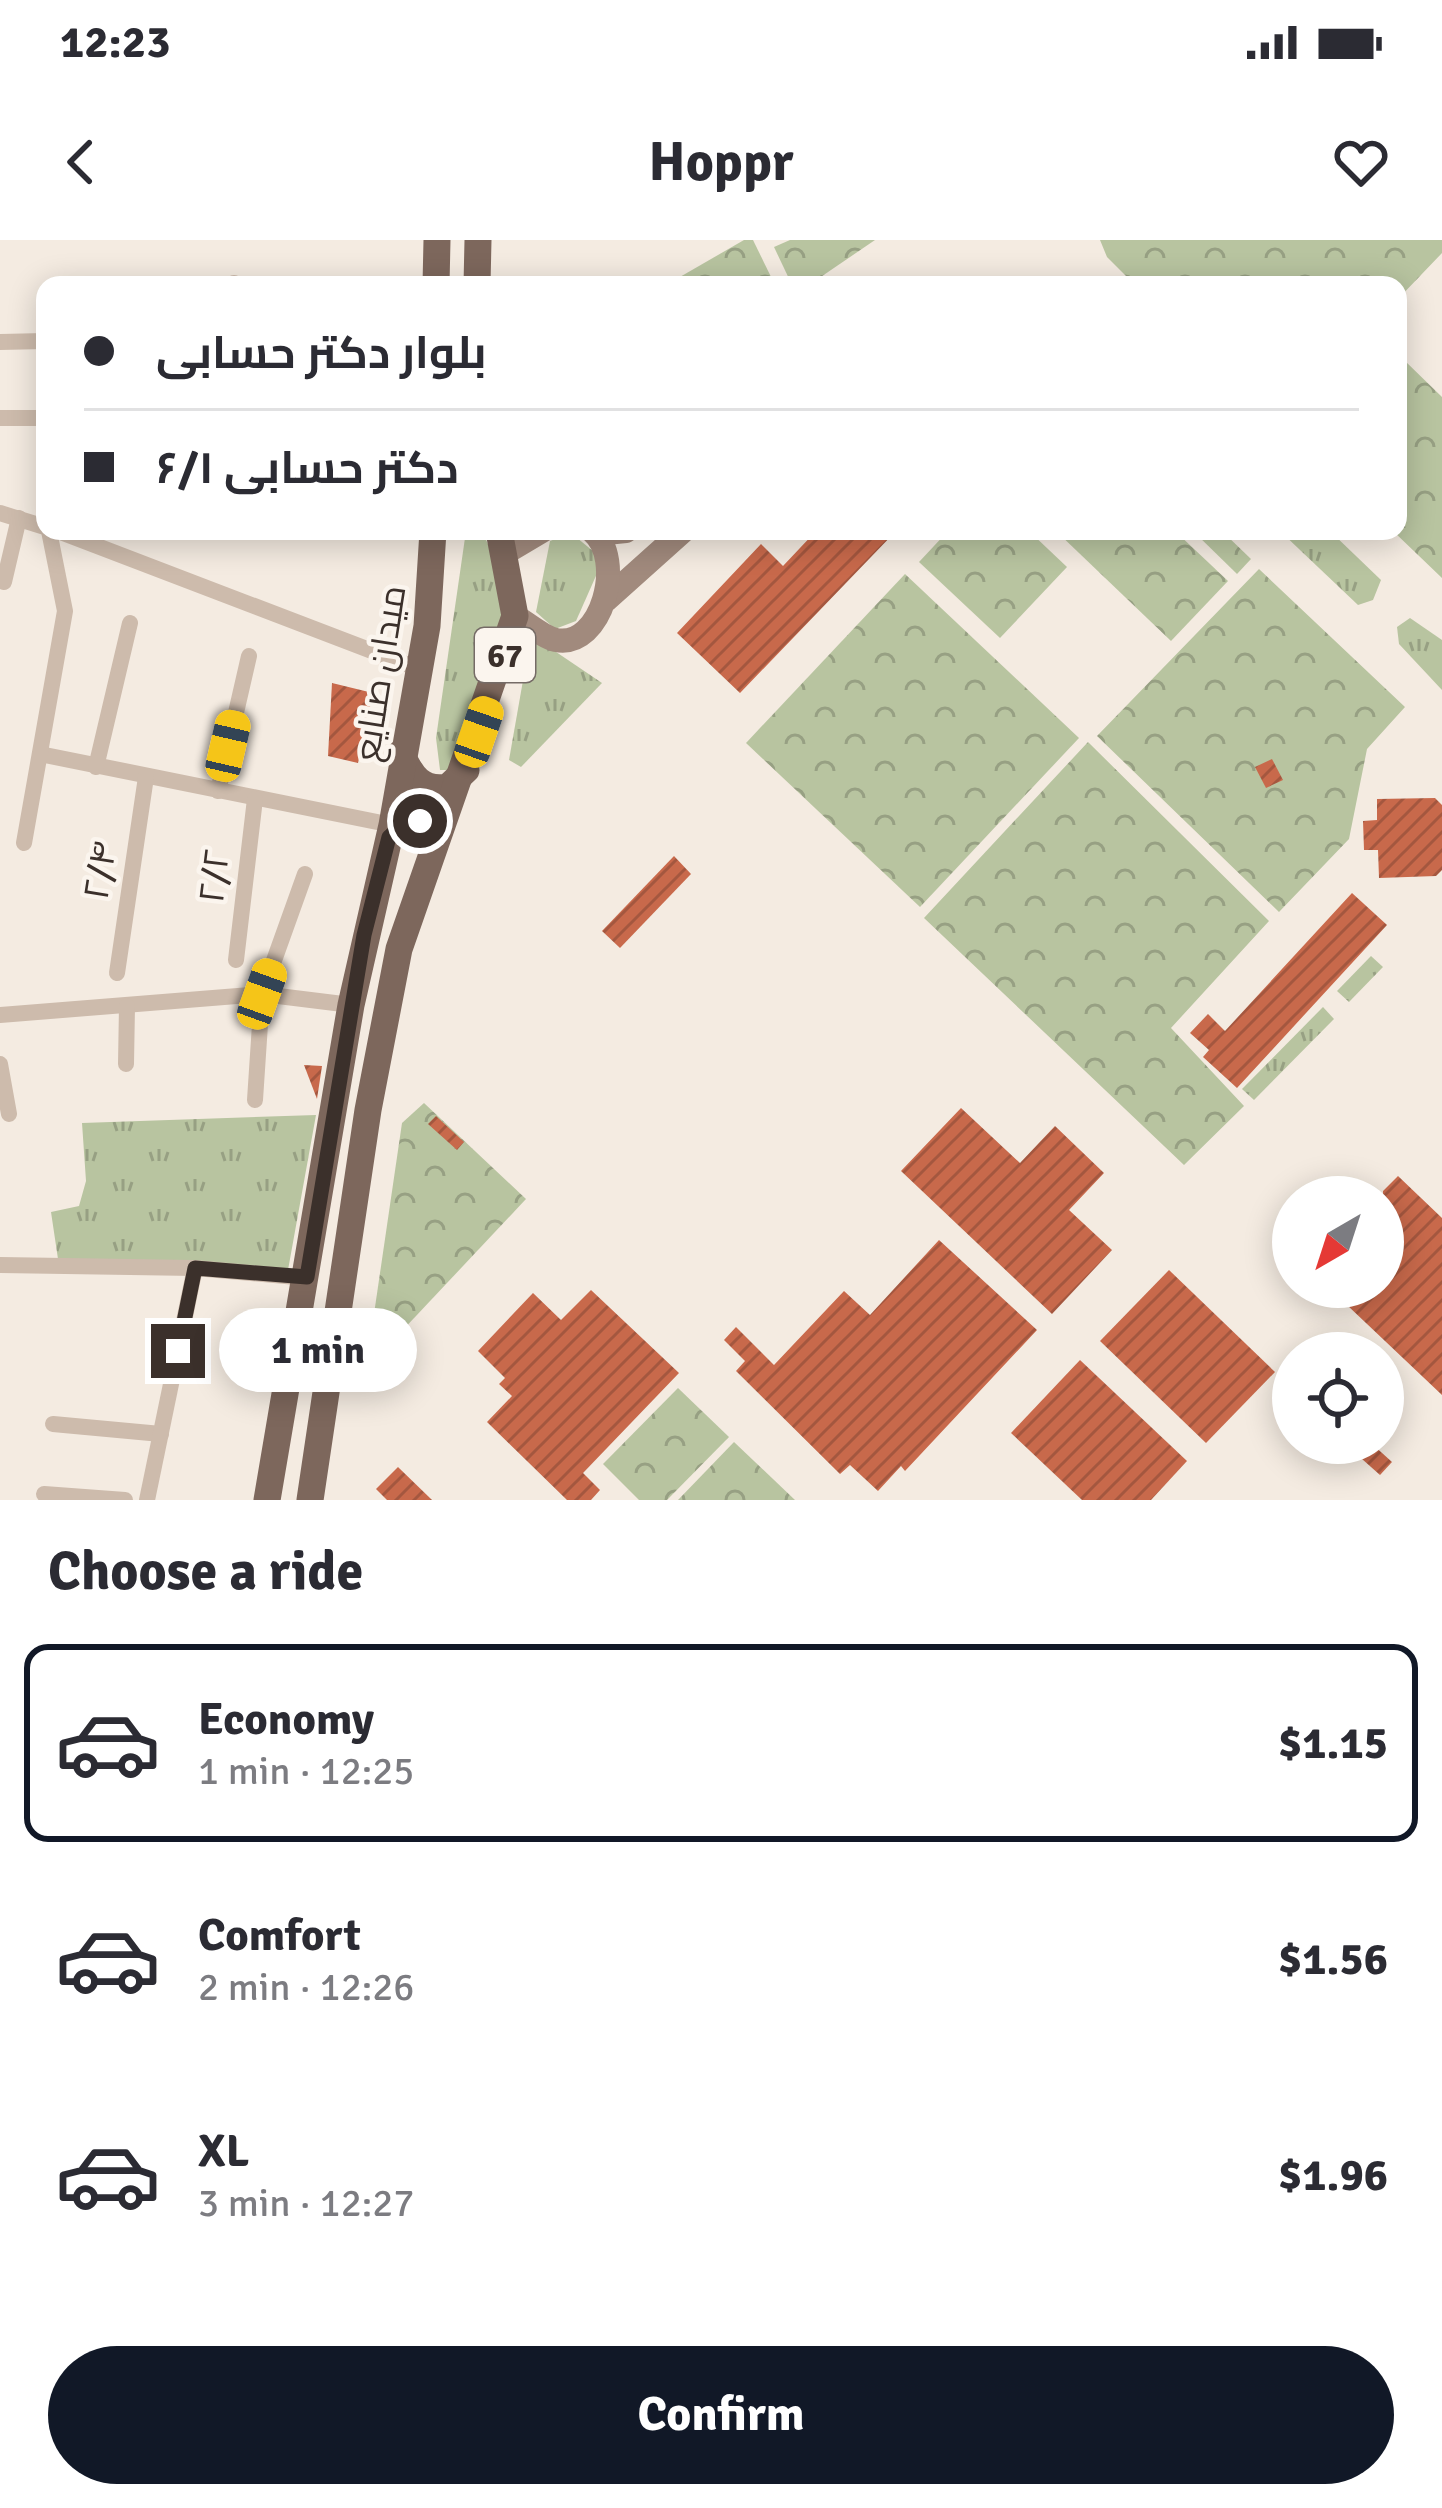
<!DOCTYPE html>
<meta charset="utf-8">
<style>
body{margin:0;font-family:Signika,Cairo,sans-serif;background:#f2f2f3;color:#2b2b33;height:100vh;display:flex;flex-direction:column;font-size:45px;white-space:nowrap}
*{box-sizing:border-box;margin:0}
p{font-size:39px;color:#7c7c81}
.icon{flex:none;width:66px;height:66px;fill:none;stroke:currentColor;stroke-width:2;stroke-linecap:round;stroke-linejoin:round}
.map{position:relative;height:1260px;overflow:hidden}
.side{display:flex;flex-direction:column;background:#fff;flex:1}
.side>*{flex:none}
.top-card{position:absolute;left:36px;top:36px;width:1371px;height:264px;border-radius:24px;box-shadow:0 6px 30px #0003;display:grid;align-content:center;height:264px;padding:0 48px;background:#fff}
.needle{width:78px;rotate:219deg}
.tools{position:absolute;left:1272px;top:936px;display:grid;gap:24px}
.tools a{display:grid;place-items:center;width:132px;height:132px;border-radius:50%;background:#fff;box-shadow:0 6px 30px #0003;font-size:60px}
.end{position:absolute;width:54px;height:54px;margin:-27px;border:15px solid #3b302b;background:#fff;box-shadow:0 0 0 6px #fff}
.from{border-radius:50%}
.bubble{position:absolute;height:84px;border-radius:42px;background:#fff;box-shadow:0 6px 30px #0003;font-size:39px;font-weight:800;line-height:84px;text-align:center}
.car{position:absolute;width:36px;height:72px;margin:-36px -18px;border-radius:15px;box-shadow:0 0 9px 3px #0007;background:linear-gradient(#f5c518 24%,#345 0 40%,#f5c518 0 76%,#345 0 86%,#f5c518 0)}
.top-card b{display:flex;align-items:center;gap:42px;height:114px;font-size:45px}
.top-card b+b{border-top:3px solid #e1e1e2}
.top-card i{width:30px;height:30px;background:#2b2b33}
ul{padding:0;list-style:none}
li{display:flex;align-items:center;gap:36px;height:198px;margin:0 24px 18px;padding:0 24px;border:6px solid transparent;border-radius:24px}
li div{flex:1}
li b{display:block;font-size:45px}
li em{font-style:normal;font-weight:800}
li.selected{border-color:#111827}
li>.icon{width:108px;height:108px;stroke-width:1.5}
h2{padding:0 48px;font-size:54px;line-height:144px}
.action{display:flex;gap:24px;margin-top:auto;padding:24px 48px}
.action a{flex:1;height:138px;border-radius:72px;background:#111827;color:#fff;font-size:48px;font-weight:800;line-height:138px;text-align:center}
.status{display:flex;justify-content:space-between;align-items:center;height:84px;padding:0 60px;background:#fff;direction:ltr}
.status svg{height:33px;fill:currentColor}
header{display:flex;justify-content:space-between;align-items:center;height:156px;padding:0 48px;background:#fff;font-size:54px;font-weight:800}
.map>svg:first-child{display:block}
.grass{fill:url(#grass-tufts)}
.forest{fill:url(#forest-crowns)}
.building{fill:url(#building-hatch)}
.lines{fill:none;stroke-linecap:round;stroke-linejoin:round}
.street{stroke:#cdbbac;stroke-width:16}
.secondary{stroke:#a18a7d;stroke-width:24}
.primary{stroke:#7d675c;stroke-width:27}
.route{stroke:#3b302b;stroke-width:15}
.labels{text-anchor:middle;stroke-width:9;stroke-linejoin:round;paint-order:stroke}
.shield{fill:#fbf5ee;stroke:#756b66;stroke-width:3}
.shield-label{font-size:33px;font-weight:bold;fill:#3b302b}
.street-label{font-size:36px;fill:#3b302b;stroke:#fbf5ee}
</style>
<div class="status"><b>12:23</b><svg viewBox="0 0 49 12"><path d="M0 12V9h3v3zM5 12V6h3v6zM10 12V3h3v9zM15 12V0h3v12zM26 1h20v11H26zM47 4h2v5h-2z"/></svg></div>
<header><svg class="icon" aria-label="back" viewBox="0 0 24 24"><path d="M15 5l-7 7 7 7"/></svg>Hoppr<svg class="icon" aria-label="heart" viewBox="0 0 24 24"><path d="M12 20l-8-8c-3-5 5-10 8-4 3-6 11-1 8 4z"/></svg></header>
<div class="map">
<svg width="1442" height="1260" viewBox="0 0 1442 1260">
<defs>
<pattern id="grass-tufts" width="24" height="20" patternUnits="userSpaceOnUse" patternTransform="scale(3)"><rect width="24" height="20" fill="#b8c4a0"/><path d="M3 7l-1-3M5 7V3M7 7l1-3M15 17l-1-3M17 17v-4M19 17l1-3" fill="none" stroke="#97a083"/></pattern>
<pattern id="forest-crowns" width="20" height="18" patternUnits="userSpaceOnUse" patternTransform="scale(3)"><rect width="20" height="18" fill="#b8c4a0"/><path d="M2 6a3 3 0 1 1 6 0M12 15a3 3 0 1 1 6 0" fill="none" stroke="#97a083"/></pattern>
<pattern id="building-hatch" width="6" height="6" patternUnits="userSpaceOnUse" patternTransform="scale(3)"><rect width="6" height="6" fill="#c8694b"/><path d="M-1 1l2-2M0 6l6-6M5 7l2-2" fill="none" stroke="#a4573f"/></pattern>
</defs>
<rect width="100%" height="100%" fill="#f4ebe1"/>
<!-- grass -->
<g class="grass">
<polygon points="466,291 482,291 497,324 505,370 448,530 440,530 436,498"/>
<polygon points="1280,291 1330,291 1381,340 1373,360 1358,365"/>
<polygon points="571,293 593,311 599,329 576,381 555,389 536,372 550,301"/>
<polygon points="1410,378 1442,400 1442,450 1399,404 1397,387"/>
<polygon points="531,395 602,443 521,527 509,520"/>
<polygon points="1371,716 1383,727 1349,762 1337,751"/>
<polygon points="1323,767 1334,779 1254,860 1242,849"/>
<polygon points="316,875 288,1030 58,1019 51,972 79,966 86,941 82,883"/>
</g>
<!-- forest -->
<g class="forest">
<polygon points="744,0 753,0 775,45 666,45"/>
<polygon points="790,0 875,0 809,45 792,45 774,7"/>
<polygon points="1100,0 1442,0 1442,13 1398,59 1398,45 1135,45 1107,17"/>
<polygon points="1404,120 1442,157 1442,338 1393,291 1398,291 1398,126"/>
<polygon points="948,291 1029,291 1067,327 1000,398 919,322"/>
<polygon points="1056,291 1175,291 1228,341 1171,401"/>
<polygon points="1193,291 1222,291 1251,319 1237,334"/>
<polygon points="1259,329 1405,467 1367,509 1349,599 1279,672 1097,496"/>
<polygon points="905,334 1079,498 920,667 746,503"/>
<polygon points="1088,502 1269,681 1171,788 1244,866 1184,925 924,678"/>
<polygon points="424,863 526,959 400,1093 374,1074 402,883"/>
<polygon points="678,1148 729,1197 667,1260 639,1260 603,1224"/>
<polygon points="734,1202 795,1260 678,1260"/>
</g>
<!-- building -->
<g class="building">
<polygon points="816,291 896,291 740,453 677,393 761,304 783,326"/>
<polygon points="332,443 373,453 358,523 328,516"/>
<polygon points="1272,519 1283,540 1266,548 1255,527"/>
<polygon points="1435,558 1442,565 1442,630 1436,636 1379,638 1378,610 1364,610 1363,581 1377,580 1377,559"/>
<polygon points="674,616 691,634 620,708 602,691"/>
<polygon points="1352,653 1387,685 1237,848 1203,817 1209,810 1190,793 1208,774 1225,791"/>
<polygon points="304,825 322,826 317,859"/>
<polygon points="961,868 1020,923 1055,886 1104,933 1069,970 1112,1010 1052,1074 901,931"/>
<polygon points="436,876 464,902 457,910 428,884"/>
<polygon points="1398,936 1442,978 1442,1155 1328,1047 1383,1047 1383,951"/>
<polygon points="939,1000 1037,1090 905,1231 901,1226 878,1251 850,1225 840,1234 736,1131 745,1121 724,1100 736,1087 774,1125 844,1051 870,1075"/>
<polygon points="1169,1030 1275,1132 1206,1203 1100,1101"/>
<polygon points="591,1050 679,1133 583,1233 600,1250 591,1260 567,1260 487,1182 512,1156 499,1144 505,1138 478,1111 533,1053 561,1080"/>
<polygon points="1080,1120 1187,1221 1151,1260 1082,1260 1011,1193"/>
<polygon points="1360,1203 1371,1203 1392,1222 1380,1235 1353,1211"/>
<polygon points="398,1227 432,1260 387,1260 376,1249"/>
</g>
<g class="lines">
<!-- street -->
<g class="street">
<polyline points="234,43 234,45"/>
<polyline points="0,102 45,101"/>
<polyline points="0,178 45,178"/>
<polyline points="0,273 45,287"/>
<polyline points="58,291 419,429"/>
<polyline points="4,342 19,278"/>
<polyline points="40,514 392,585"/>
<polyline points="96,527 130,383"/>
<polyline points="218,551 249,416"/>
<polyline points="24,603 65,371 49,291"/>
<polyline points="236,720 255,559"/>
<polyline points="117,733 146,537"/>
<polyline points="0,775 262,754 351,765"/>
<polyline points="0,824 9,874"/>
<polyline points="126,824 127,766"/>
<polyline points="255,860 262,754 305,634"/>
<polyline points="0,1025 195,1028 307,1038"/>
<polyline points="53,1184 161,1194"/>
<polyline points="44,1254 125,1260"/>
<polyline points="147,1260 195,1028"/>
</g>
<!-- secondary -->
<g class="secondary">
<polyline points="596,294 626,291"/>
<polyline points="505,313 542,291"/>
<polyline points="606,360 683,291"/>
<path d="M515,376C527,383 543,397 556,400C602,409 626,319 592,291"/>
</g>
<!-- primary -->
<g class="primary">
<polyline points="436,45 437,0"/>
<polyline points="477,45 478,0"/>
<path d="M401,513C411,535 421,552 448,547L466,530"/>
<polyline points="267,1260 351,765 392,585 427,386 433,291"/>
<polyline points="310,1260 368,870 399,709 515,376 499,291"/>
</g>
</g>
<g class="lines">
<!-- route -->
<polyline class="route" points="178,1111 195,1028 307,1037 364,695 389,597 406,582 420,581"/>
</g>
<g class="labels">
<!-- shield labels -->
<rect class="shield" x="475" y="388" width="60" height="54" rx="9"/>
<g class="shield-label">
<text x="505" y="427">67</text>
</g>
<!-- street labels -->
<g class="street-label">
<text transform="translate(379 433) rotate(-81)" y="13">میدان صنایع</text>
<text transform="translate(99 630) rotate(-81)" y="13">۲/۴</text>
<text transform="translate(213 636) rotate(-83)" y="13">۲/۲</text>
</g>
</g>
</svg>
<div class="tools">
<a><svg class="needle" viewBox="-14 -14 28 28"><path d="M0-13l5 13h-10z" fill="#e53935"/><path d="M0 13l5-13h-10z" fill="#7c7c81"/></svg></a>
<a><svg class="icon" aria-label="locate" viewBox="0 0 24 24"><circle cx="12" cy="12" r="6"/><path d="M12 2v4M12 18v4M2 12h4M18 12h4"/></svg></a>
</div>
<i class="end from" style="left:420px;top:581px"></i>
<i class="end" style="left:178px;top:1111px"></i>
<div class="bubble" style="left:219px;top:1068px;width:198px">1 min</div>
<i class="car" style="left:479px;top:492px;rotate:19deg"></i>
<i class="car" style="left:228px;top:506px;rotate:13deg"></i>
<i class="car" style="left:262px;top:754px;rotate:20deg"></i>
<div class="top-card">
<b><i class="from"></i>بلوار دکتر حسابی</b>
<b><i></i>۶/۱ دکتر حسابی</b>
</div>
</div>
<section class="side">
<h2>Choose a ride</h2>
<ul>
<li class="selected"><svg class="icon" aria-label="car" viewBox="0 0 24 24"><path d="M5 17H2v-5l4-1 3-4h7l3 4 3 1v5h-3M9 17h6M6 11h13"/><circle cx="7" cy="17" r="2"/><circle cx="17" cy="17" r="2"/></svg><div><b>Economy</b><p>1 min · 12:25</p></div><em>$1.15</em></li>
<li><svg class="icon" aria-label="car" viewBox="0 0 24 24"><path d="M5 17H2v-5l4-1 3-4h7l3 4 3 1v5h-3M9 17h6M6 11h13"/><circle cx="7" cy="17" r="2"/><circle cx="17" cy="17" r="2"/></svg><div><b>Comfort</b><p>2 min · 12:26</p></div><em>$1.56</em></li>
<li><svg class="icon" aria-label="car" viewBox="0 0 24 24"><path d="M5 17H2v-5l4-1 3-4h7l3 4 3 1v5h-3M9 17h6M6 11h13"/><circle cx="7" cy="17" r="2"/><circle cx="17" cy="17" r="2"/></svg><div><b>XL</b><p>3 min · 12:27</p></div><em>$1.96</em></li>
</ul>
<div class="action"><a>Confirm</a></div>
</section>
